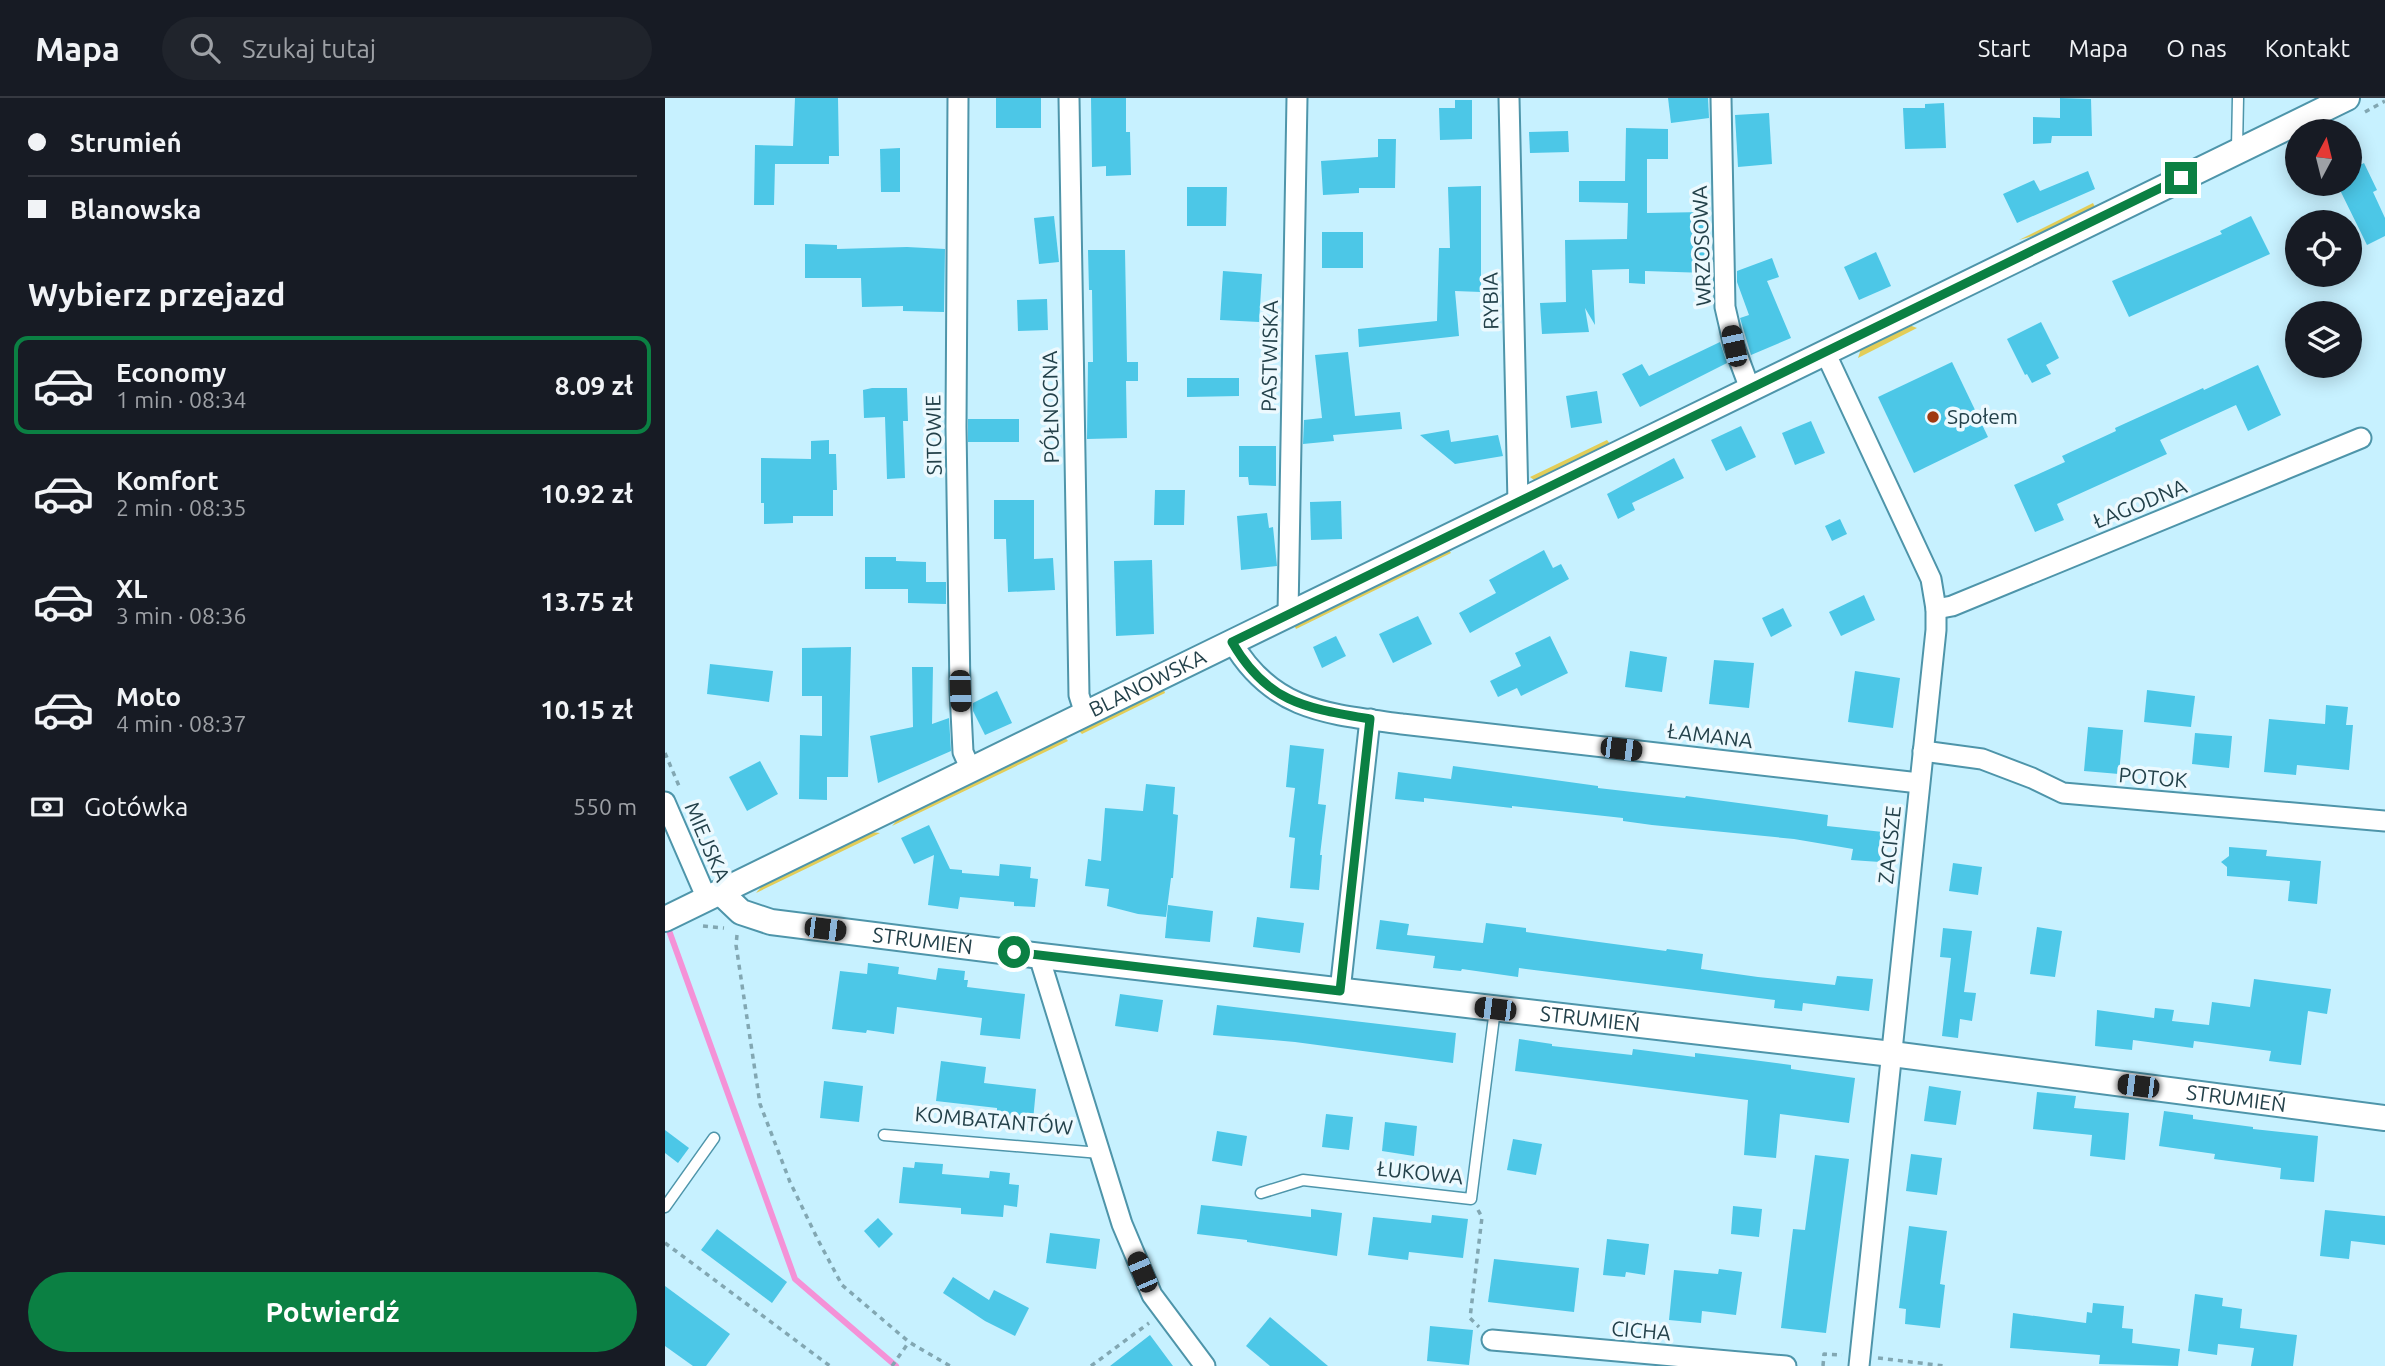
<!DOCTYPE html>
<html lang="pl">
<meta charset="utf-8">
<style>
body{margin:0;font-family:Ubuntu,sans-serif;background:#20242c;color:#f1f3f6;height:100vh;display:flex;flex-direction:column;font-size:26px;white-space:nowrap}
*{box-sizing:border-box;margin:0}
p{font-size:23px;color:#9ea1a6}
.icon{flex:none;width:38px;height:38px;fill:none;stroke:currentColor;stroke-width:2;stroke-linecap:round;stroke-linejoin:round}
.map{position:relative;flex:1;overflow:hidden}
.panel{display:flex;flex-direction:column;background:#171b24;width:665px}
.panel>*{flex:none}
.guide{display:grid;align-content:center;height:154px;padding:0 28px;background:#171b24}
.needle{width:46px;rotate:7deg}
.fabs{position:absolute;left:1620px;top:21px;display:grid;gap:14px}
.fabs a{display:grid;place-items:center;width:77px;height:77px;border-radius:50%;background:#171b24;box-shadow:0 4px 18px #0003;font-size:35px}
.end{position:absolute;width:32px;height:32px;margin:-16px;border:9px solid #0b8043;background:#fff;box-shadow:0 0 0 4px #fff}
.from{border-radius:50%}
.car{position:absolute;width:21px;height:42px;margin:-21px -10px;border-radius:9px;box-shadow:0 0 5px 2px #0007;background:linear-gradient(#222 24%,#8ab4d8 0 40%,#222 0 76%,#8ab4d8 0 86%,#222 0)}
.guide b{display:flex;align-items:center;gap:24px;height:66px;font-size:26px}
.guide b+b{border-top:2px solid #363941}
.guide i{width:18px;height:18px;background:#f1f3f6}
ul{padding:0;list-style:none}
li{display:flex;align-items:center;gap:21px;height:98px;margin:0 14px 10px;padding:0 14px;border:4px solid transparent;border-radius:14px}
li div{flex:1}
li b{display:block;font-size:26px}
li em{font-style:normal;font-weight:700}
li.on{border-color:#0b8043}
li>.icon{width:63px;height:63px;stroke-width:1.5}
h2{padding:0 28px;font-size:32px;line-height:84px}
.pay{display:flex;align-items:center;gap:18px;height:77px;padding:0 28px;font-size:26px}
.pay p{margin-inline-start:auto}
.button{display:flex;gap:14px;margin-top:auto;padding:14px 28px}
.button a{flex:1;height:80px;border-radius:42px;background:#0b8043;color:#fff;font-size:28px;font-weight:700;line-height:80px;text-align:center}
header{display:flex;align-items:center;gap:42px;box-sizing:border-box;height:98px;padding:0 35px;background:#171b24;border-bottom:2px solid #363941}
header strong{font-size:33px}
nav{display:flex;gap:38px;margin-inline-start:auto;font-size:24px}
.search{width:490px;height:63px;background:#20242c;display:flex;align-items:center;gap:18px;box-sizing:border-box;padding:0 24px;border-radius:38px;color:#9ea1a6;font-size:26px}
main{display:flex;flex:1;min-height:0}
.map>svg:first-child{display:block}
.green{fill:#e3cd58}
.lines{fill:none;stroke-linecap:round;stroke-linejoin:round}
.stream{stroke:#f492d7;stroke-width:6}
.building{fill:#4cc7e7}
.service-casing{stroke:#4e95aa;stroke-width:13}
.minor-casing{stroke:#4e95aa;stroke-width:23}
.tertiary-casing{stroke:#4e95aa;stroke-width:28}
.path{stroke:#82a7b2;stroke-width:3.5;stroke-dasharray:5 5;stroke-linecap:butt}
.service{stroke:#fff;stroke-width:10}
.minor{stroke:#fff;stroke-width:19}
.tertiary{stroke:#fff;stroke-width:24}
.route{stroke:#0b8043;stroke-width:9}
.poi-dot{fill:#9f3911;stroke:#ecf9fe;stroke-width:2.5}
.labels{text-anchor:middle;stroke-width:7;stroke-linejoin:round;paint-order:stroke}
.street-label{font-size:21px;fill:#23414a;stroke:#ecf9fe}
.poi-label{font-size:21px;fill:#23414a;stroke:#ecf9fe;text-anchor:start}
</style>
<header>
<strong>Mapa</strong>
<div class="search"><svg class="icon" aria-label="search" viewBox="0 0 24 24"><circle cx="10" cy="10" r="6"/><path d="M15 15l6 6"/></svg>Szukaj tutaj</div>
<nav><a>Start</a><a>Mapa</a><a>O nas</a><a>Kontakt</a></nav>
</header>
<main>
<section class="panel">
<div class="guide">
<b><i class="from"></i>Strumień</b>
<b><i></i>Blanowska</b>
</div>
<h2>Wybierz przejazd</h2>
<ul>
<li class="on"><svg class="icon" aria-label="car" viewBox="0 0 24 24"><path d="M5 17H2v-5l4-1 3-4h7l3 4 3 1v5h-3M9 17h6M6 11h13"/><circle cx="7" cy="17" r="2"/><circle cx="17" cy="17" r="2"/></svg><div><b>Economy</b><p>1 min · 08:34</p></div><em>8.09 zł</em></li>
<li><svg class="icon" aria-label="car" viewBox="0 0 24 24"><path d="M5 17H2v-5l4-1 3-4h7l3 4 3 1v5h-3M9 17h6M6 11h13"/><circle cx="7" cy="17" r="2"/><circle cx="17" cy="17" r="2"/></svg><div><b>Komfort</b><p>2 min · 08:35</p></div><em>10.92 zł</em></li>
<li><svg class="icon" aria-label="car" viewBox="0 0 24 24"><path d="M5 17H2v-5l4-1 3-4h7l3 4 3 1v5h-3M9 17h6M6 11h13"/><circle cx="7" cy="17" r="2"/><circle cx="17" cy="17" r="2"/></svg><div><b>XL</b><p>3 min · 08:36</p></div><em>13.75 zł</em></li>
<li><svg class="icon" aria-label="car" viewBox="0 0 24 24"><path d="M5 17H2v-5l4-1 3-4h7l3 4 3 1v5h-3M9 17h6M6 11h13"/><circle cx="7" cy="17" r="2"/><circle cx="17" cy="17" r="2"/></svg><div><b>Moto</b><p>4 min · 08:37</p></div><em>10.15 zł</em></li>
</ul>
<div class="pay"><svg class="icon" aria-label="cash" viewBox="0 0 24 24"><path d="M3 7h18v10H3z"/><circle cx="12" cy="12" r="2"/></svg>Gotówka<p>550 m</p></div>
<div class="button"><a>Potwierdź</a></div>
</section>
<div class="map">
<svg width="1720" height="1268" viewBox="0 0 1720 1268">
<rect width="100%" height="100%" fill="#c7f1ff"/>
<!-- green -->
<g class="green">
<polygon points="1428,105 1430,109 1375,136 1354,142"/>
<polygon points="1244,227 1252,230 1193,260 1196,251"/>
<polygon points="942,342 945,346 876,380 869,382 865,379"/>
<polygon points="783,450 786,455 631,531 628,525"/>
<polygon points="499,592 500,595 417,636 414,633"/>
<polygon points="399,638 403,643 227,728 234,720"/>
<polygon points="206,734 215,735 91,795 97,788"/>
</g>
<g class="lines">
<!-- stream -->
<polyline class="stream" points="2,827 130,1181 231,1268"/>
</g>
<!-- building -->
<g class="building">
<polygon points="130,0 173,0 174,58 164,58 164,66 110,66 109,107 89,107 90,47 128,48"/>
<rect x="331" y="0" width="45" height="30"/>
<polygon points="426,0 461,0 461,34 465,34 466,77 441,78 441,68 427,69"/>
<polygon points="1003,0 1043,0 1044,20 1006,25"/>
<polygon points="1395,0 1426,1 1427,38 1387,38 1386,45 1368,46 1368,19 1395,20"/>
<polygon points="790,2 807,2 807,41 775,42 774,10 790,10"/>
<polygon points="1279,5 1281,50 1240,51 1238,10 1260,10 1260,6"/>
<polygon points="1104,15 1107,66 1073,69 1070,17"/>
<polygon points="961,30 1003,31 1003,61 982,61 982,115 1039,114 1039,149 1043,149 1042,175 980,173 980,186 964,185 964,171 927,172 930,227 920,210 924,234 877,236 875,205 901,204 900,142 962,141 963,105 914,104 914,83 960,83"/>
<polygon points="903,33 904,54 865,55 864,34"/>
<polygon points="713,41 731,41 730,90 694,90 694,95 658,97 656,63 713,59"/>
<polygon points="235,50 235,94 216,94 215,51"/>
<polygon points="1699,65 1712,92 1708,94 1720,120 1720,138 1702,147 1672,86 1685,86 1685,72"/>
<polygon points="1423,73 1430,91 1352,125 1338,96 1369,82 1375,93"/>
<polygon points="816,88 816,194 790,193 794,238 694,249 693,231 772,223 774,150 785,150 783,89"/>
<polygon points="522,89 562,89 561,128 522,128"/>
<polygon points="389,118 394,164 374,166 369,120"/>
<polygon points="1586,118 1605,156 1464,219 1447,183 1557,136 1555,133"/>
<rect x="657" y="134" width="41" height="36"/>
<polygon points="140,146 172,147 172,151 242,149 280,151 279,214 238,213 238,208 197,209 196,180 140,180"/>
<polygon points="423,152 460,152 462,264 473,264 473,283 461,283 462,340 422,341 423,264 428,264 427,192 424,192"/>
<polygon points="1211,154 1226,188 1194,202 1179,169"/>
<polygon points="1107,160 1114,179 1102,183 1126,240 1086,257 1075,220 1084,217 1072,184 1072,173"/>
<polygon points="558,173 597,176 594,224 555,222"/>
<polygon points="382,201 383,232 353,233 352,202"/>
<polygon points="1376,224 1394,260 1381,267 1386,276 1367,285 1362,276 1360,277 1342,241"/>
<polygon points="1055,244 1062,265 975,309 957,276 977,266 984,278"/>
<polygon points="683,254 690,318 735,314 737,331 668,337 669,343 638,346 639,322 657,320 650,257"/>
<polygon points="1287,264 1323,339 1249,375 1213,299"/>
<polygon points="1593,267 1616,317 1583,333 1571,307 1495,342 1502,356 1392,406 1399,422 1370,434 1349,387 1400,364 1397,358 1451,333 1450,330 1538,290 1539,292"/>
<polygon points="522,280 574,280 574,298 522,299"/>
<polygon points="207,290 242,290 243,323 238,323 240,380 222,381 220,319 199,320 198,292"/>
<polygon points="932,293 937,325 906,330 901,298"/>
<rect x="303" y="321" width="51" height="23"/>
<polygon points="1146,323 1160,355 1130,367 1117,335"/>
<polygon points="1076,328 1091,359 1061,373 1046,342"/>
<polygon points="784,332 786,344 833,337 838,358 790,366 755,337"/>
<polygon points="164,342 164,356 171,356 172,392 168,392 168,418 128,418 128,425 99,426 99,405 96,405 96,360 146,361 146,343"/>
<polygon points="574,348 611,348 611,388 584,387 583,379 574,379"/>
<polygon points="1009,360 1019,380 967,405 970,412 953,421 942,396"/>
<polygon points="490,392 520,392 519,427 489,427"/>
<polygon points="329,402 369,402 369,461 388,460 390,492 343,494 341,441 329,441"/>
<polygon points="676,403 677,441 646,442 645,404"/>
<polygon points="602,415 604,430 608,429 612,468 576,472 572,418"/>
<polygon points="1175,421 1182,436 1167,443 1160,428"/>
<polygon points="879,452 888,470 896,466 904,481 805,535 794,515 831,495 824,482"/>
<polygon points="200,459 231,459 231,463 261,464 261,484 281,484 281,506 243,505 243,491 200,491"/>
<polygon points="487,462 489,536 451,538 449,463"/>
<polygon points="1199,497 1210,522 1176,538 1164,514"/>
<polygon points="1118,510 1127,528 1106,539 1097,520"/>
<polygon points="753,518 767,546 728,565 714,536"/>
<polygon points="671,538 681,558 657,570 648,549"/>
<polygon points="885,538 903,575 856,598 852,590 833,599 825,583 856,568 850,555"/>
<polygon points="186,549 183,679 162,679 162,702 134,701 135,637 157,638 157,598 137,598 137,550"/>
<polygon points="965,553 1002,559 997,594 960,589"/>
<polygon points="1049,562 1089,565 1084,610 1044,606"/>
<polygon points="45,566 108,573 104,604 42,596"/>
<polygon points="247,569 268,569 267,626 284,620 286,653 213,685 205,638 248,629"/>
<polygon points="1190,573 1235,580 1228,630 1183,624"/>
<polygon points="1482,592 1530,598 1526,629 1479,624"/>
<polygon points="332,593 347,625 320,637 308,613 308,605"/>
<polygon points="1661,607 1683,609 1681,627 1688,627 1684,672 1632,667 1631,677 1599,674 1604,621 1660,626"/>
<polygon points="1423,629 1458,632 1454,676 1419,673"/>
<polygon points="1530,635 1567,638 1564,670 1527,666"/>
<polygon points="625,647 659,651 653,706 661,707 655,757 657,757 654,792 625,790 630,740 624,739 630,690 621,689"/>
<polygon points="95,663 113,696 82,713 64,679"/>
<polygon points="788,668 933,688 933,690 1020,700 1021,698 1163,717 1162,728 1218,734 1215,764 1186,762 1188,751 1129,741 987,727 958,723 958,720 847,708 847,710 759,700 759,704 730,701 733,674 786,681"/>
<polygon points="481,686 510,689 508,716 513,717 508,780 506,780 501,819 473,816 442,808 444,791 420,788 423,761 436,763 440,710 478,713"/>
<polygon points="264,727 285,771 297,772 297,775 334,778 335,766 366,769 365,780 373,781 370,809 349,808 349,804 295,799 293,811 263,807 269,757 249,766 236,740"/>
<polygon points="1564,749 1602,752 1601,758 1656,763 1652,806 1623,803 1625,783 1562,778 1562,769 1556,764 1564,758"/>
<polygon points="1288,765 1317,769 1313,797 1284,793"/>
<polygon points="503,807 548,813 545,844 500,840"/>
<polygon points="592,819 639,825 635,855 588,849"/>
<polygon points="715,822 744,826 742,837 818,845 821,825 861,830 861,834 919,842 1001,853 1002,851 1038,856 1036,871 1093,879 1170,887 1172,878 1208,881 1204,913 1138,905 1137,913 1109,910 1110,902 854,870 853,879 797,871 796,873 768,870 770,858 711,851"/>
<polygon points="1372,829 1397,833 1390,879 1365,876"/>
<polygon points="1278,830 1307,833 1299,894 1311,895 1307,923 1295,921 1293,940 1277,938 1286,860 1275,859"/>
<polygon points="203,865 234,869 233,876 271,882 273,870 300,873 299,882 303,882 302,889 360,896 355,941 315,937 317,920 232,909 229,936 202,932 201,935 167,931 175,873 202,876"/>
<polygon points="1589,881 1666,891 1662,916 1643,913 1636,967 1604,963 1606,953 1529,943 1528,950 1468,942 1467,952 1430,948 1432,912 1489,920 1490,910 1509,912 1507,923 1544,927 1547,904 1585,909"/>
<polygon points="455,896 498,902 493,934 450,928"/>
<polygon points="552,907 791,935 788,965 630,944 548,937"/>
<polygon points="854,941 887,946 887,948 967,957 968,951 1030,959 1030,955 1088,962 1126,967 1126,971 1190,980 1184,1025 1115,1016 1111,1060 1079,1057 1083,1002 850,973"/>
<polygon points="276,963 321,969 319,985 371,991 367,1033 338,1030 340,1017 332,1016 332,1010 271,1003"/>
<polygon points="159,983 198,988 194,1024 155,1020"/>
<polygon points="1264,988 1296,993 1291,1027 1259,1023"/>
<polygon points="1372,994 1411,998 1409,1010 1464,1015 1460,1062 1425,1058 1427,1037 1368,1031"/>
<polygon points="1499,1013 1528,1017 1528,1021 1588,1029 1588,1031 1653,1038 1649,1084 1615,1081 1616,1070 1549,1061 1550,1056 1494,1048"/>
<polygon points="661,1016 688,1019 684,1052 657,1049"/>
<polygon points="720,1024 752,1028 749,1058 717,1053"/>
<polygon points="0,1032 24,1050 13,1065 0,1055"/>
<polygon points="552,1033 582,1038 577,1068 547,1063"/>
<polygon points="848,1041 877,1046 871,1077 842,1072"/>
<polygon points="1246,1056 1277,1060 1272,1097 1241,1093"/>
<polygon points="1150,1057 1184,1061 1161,1235 1116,1230 1128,1131 1140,1132"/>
<polygon points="250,1064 278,1066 277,1076 324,1080 325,1073 345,1075 344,1086 354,1087 352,1109 339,1107 338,1119 296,1116 296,1110 234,1105 238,1069 249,1070"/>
<polygon points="536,1107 646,1119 646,1111 677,1115 672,1158 582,1144 582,1142 532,1136"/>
<polygon points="1068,1108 1097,1111 1094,1139 1066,1136"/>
<polygon points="1660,1112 1720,1118 1720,1147 1686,1143 1684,1161 1655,1158"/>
<polygon points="767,1117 803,1121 798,1160 744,1154 743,1162 703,1157 708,1119 766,1125"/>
<polygon points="213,1120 228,1136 214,1150 199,1133"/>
<polygon points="1244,1128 1282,1133 1275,1186 1280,1187 1275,1230 1240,1226 1241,1211 1234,1210"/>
<polygon points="52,1131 122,1184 107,1205 36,1152"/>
<polygon points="385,1135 435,1141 431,1171 381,1165"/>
<polygon points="942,1141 984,1146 980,1177 961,1174 960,1179 938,1177"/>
<polygon points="829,1161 914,1170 909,1214 823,1204"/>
<polygon points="1054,1171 1077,1174 1071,1217 1037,1213 1036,1225 1004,1222 1009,1172 1053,1176"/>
<polygon points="288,1179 324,1202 329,1192 364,1210 350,1238 320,1223 278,1195"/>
<polygon points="0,1188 65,1236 41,1268 28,1268 0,1248"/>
<polygon points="1530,1196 1558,1200 1557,1208 1577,1211 1575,1230 1632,1237 1628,1268 1586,1268 1589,1250 1553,1246 1552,1257 1523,1253"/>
<polygon points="1428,1205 1459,1208 1457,1230 1468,1231 1467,1245 1515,1251 1513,1268 1434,1266 1435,1257 1345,1250 1348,1215 1421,1225 1422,1214 1427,1215"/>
<polygon points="605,1219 663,1268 605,1268 581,1248"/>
<polygon points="765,1228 808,1232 804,1267 762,1263"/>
<polygon points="485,1237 508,1268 445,1268 467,1251"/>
</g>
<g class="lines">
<!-- service casing -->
<g class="service-casing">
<g id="service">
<polyline points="1572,50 1573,0"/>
<polyline points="219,1037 435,1055"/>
<polyline points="596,1095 638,1082 806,1101 830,911"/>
<polyline points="0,1109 49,1040"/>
</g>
</g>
<!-- minor casing -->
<g class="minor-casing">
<g id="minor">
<polyline points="293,0 291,329 295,593 298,654 306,672"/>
<polyline points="404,0 414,597 420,616"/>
<polyline points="844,0 853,405"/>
<polyline points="1056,0 1060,209 1069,248 1085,291"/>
<polyline points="1160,254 1266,481 1271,511 1271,532 1194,1268"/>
<polyline points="1271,511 1287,508 1696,340"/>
<polyline points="623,516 632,0"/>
<path d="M567,544C608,614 664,616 737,626L1254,685"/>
<polyline points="1258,653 1317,661 1367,680 1398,695 1720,723"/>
<polyline points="0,704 42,801"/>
<polyline points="376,858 377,868 457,1126 487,1197 540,1268"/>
<polyline points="675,893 705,621"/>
<polyline points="827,1242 1121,1268"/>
</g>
</g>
<!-- tertiary casing -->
<g class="tertiary-casing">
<g id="tertiary">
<path id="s1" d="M56,795L76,814L106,824L376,858L1227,956L1720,1020"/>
<path id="s2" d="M0,821L1682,0"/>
</g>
</g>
<!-- path -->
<g class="path">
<polyline points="1700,14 1720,3"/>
<polyline points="0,655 14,688"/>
<polyline points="38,828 59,830"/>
<polyline points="72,837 71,847 95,1006 125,1084 153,1142 177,1187 244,1244 285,1268"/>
<polyline points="813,1112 817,1119 805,1220 814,1229"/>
<polyline points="0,1145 165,1268"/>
<polyline points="1213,1260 1280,1268"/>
<polyline points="227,1268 244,1244"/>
<polyline points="426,1268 484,1225"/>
<polyline points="1158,1268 1159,1256 1177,1257"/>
</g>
<!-- service -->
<use href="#service" class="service"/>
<!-- minor -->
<use href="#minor" class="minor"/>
<!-- tertiary -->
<use href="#tertiary" class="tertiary"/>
</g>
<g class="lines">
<!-- route -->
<path class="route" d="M349,854L675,893L705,621C641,610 602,605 567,544L1516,80"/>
</g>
<!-- markers -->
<circle class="poi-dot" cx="1268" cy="319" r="7"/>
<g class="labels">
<!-- street labels -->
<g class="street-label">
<text transform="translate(1037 148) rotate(-92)" y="7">WRZOSOWA</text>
<text transform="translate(826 203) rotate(-91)" y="7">RYBIA</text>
<text transform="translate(605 258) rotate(-89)" y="7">PASTWISKA</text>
<text transform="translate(386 309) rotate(-91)" y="7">PÓŁNOCNA</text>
<text transform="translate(269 337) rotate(-91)" y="7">SITOWIE</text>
<text transform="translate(1475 406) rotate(-22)" y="7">ŁAGODNA</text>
<text dy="7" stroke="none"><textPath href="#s2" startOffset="537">BLANOWSKA</textPath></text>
<text transform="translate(1045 638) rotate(7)" y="7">ŁAMANA</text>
<text transform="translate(1488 680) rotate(5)" y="7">POTOK</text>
<text transform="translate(42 744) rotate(67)" y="7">MIEJSKA</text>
<text transform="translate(1225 747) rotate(-84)" y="7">ZACISZE</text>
<text dy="7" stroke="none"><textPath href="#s1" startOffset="212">STRUMIEŃ</textPath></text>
<text dy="7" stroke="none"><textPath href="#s1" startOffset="884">STRUMIEŃ</textPath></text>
<text dy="7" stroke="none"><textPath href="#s1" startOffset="1535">STRUMIEŃ</textPath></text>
<text transform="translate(329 1023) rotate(5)" y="7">KOMBATANTÓW</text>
<text transform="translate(755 1075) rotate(6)" y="7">ŁUKOWA</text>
<text transform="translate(976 1233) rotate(5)" y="7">CICHA</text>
</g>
<!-- poi labels -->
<g class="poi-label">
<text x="1282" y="326">Społem</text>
</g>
</g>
</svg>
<div class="fabs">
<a><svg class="needle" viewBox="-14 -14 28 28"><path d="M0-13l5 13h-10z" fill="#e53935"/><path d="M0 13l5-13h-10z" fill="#9ea1a6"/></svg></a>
<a><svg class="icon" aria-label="locate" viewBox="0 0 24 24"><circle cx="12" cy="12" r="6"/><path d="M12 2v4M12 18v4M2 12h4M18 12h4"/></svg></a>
<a><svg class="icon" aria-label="layers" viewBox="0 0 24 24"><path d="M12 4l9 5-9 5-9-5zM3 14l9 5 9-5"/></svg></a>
</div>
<i class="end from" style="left:349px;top:854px"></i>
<i class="end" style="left:1516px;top:80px"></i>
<i class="car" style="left:1069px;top:248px;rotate:348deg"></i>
<i class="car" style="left:295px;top:593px;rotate:178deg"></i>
<i class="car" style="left:956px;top:651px;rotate:97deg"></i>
<i class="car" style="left:160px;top:831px;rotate:97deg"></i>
<i class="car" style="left:830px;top:911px;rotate:277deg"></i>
<i class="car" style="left:1473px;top:988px;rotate:277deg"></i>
<i class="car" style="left:477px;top:1174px;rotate:337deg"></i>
</div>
</main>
